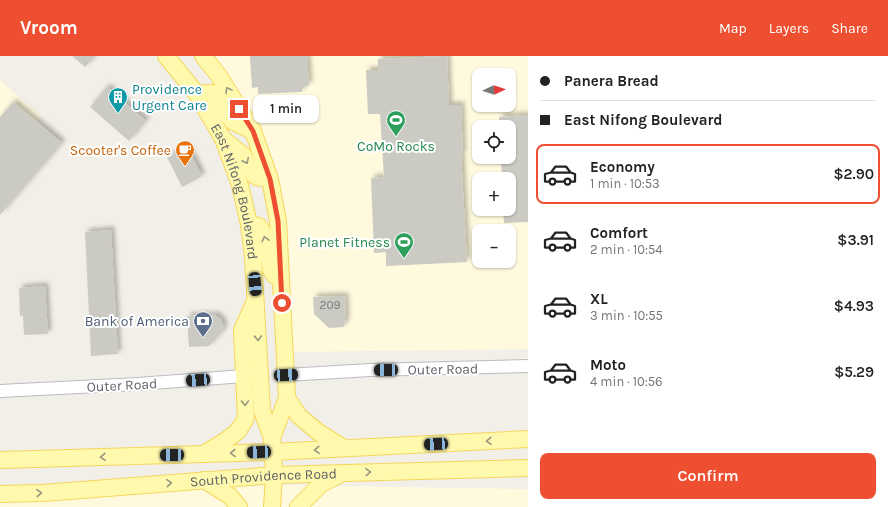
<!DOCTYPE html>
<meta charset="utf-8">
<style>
body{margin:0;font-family:Karla,sans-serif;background:#f2f2f2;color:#222;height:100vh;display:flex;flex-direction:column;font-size:15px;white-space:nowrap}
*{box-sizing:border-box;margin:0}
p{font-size:13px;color:#767676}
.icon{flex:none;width:22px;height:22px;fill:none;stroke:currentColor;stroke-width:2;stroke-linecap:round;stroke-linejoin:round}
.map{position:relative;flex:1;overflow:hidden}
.sheet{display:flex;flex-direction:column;background:#fff;width:360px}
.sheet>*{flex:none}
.hud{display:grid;align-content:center;height:88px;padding:0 12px;background:#fff}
.needle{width:26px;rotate:86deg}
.tools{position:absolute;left:472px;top:12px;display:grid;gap:8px}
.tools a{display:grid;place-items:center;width:44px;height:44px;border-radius:8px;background:#fff;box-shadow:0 1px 3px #0004;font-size:20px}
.end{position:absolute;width:18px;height:18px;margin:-9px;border:5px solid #ee4f30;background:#fff;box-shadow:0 0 0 2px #fff}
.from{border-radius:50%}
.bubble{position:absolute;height:28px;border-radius:8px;background:#fff;box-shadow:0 1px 3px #0004;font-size:13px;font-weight:600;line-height:28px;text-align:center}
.car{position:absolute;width:12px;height:24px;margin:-12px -6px;border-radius:5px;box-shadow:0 0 3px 1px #0007;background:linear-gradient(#222 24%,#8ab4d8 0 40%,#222 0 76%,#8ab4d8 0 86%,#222 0)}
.hud b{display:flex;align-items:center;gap:14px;height:38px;font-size:15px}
.hud b+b{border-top:1px solid #e0e0e0}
.hud i{width:10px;height:10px;background:#222}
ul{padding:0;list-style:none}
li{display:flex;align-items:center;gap:12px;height:60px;margin:0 8px 6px;padding:0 4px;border:2px solid transparent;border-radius:8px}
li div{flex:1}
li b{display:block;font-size:15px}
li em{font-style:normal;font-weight:600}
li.active{border-color:#ee4f30}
li>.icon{width:36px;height:36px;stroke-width:1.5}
.button{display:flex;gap:8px;margin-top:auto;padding:8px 12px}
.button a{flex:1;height:46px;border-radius:8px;background:#ee4f30;color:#fff;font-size:16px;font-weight:600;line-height:46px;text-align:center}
header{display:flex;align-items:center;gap:24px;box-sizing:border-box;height:56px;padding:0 20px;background:#ee4f30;color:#fff}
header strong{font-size:19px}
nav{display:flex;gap:22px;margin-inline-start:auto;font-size:14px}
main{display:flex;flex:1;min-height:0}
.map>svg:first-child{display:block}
.commercial{fill:#fffade;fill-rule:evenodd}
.building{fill:#cccbc3;filter:url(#shadow)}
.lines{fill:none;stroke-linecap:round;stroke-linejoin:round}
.minor-casing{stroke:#b9bcc1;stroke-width:14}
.major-casing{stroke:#f5d75c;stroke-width:18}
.minor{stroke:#fff;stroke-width:12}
.major{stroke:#fff9ae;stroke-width:16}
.oneway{stroke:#969780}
.route{stroke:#ee4f30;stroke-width:5}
.labels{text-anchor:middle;stroke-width:4;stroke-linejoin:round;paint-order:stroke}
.number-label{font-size:12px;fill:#7a7c7f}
.culture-label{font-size:14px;fill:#0d838f;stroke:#fff;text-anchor:start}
.leisure-label{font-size:14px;fill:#27864d;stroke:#fff}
.food-label{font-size:14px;fill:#c56008;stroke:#fff;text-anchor:end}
.street-label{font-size:14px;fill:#5e6268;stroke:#fff}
.service-label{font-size:14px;fill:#4e5e75;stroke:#fff;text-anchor:end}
</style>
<header>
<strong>Vroom</strong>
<nav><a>Map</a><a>Layers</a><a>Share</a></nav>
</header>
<main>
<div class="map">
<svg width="528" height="451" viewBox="0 0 528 451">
<defs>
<filter id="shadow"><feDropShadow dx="3.5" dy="-3.5" stdDeviation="2" flood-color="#0004"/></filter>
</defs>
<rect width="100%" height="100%" fill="#f1efe7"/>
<!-- commercial -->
<g class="commercial">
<path d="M215,0H528V293L294,296L285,184L249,57ZM479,19H509V49H479ZM479,71H509V101H479ZM479,123H509V153H479ZM479,175H509V205H479Z"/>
<polygon points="0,24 41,60 0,109"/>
<polygon points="277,429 528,433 528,451 0,451 0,442"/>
</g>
<!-- building -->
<g class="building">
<polygon points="72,0 95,0 85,11"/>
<polygon points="250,0 307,0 309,30 302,30 302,36 258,38 258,31 252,32"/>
<polygon points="447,0 449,49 461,49 463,98 461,98 467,206 386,210 386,196 374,197 371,122 384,121 380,58 368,58 366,14 378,14 378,3"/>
<polygon points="107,31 146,65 129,85 90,51"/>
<polygon points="13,46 62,87 0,159 0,61"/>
<polygon points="528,59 528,166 504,167 503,153 509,153 509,123 502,123 501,101 509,101 509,71 500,71 499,61"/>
<polygon points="187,91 202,120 182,131 167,101"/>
<polygon points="111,174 118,298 91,300 85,176"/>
<polygon points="45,230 48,278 24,279 23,260 20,260 19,232"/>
<polygon points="345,240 346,263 344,271 329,272 314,258 313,241"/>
<polygon points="213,258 222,264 222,267 225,270 222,272 224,274 209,290 189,291 187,260 208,259 210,261"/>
</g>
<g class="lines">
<!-- minor casing -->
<g class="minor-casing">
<g id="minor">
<polyline points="286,319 370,314 528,310"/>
<polyline points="0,335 138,328 244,320"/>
</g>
</g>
<!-- major casing -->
<g class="major-casing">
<g id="major">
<path id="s1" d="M166,0L197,38L223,83L240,129L249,168L253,201L262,355L272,382L274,419L272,451"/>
<polyline points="203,0 219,20 253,75 270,123 278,165 287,342 272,382"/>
<polyline points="197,38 212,37 232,65 253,75"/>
<polyline points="223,83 244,100 253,118 257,121 270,123"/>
<polyline points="249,168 259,170 264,178 271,214 275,220"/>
<polyline points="287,342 299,360 318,376 344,392"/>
<polyline points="205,397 225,385 238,375 246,362 242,274 255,245"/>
<polyline points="0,404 272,396 528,383"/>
<polyline points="204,424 230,440 239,451"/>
<path id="s2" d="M0,438L43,437L274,419L528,412"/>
<polyline points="298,451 321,428 339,419"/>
</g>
</g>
<!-- minor -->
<use href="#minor" class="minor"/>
<!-- major -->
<use href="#major" class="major"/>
</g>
<!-- one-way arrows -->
<defs><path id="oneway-chevron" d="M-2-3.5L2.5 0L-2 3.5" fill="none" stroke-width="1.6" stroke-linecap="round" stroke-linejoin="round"/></defs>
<g class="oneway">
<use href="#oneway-chevron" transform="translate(228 34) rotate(-121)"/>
<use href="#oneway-chevron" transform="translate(246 105) rotate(64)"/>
<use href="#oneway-chevron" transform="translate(265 183) rotate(-103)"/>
<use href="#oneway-chevron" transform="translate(258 282) rotate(88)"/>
<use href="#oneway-chevron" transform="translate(245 347) rotate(88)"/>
<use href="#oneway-chevron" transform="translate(489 385) rotate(177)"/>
<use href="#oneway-chevron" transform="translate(317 394) rotate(177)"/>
<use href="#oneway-chevron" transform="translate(233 397) rotate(178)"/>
<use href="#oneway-chevron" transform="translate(103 401) rotate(178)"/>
<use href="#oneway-chevron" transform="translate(368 416) rotate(-2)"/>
<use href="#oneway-chevron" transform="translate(169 427) rotate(-4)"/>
<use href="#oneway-chevron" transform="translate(39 437) rotate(-2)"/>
</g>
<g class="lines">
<!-- route -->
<polyline class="route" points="239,53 253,75 270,123 278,165 282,247"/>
</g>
<!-- icons -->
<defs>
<g id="building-pin" transform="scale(1)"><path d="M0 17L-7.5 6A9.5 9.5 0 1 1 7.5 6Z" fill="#0f9aa8" stroke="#fff"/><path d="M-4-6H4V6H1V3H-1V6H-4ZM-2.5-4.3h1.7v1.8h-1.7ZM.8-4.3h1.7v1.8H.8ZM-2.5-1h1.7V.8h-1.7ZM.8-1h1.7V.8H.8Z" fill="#fff"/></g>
<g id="stadium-pin" transform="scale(1)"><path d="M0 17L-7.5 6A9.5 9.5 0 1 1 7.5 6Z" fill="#2e9e5b" stroke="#fff"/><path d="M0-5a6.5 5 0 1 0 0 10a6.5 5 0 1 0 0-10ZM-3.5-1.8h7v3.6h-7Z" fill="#fff"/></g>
<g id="cafe-pin" transform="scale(1)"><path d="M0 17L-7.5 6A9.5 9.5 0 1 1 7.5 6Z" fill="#e8710a" stroke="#fff"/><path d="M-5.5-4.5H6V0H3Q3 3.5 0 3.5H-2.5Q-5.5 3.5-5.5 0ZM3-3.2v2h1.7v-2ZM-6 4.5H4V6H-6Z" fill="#fff"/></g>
<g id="bank-pin" transform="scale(1)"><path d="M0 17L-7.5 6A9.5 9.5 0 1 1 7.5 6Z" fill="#5c6f8a" stroke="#fff"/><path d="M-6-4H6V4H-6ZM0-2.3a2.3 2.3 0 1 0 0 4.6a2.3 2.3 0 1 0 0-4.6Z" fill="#fff"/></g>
</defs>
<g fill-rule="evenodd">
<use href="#building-pin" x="118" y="41"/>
<use href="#stadium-pin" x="396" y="64"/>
<use href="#cafe-pin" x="185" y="94"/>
<use href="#stadium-pin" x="404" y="186"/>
<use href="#bank-pin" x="203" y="265"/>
</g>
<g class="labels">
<!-- number labels -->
<g class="number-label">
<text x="330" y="253">209</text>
</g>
<!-- culture labels -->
<g class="culture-label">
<text x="132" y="38">Providence<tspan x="132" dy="16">Urgent Care</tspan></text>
</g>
<!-- leisure labels -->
<g class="leisure-label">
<text x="396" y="95">CoMo Rocks</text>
<text x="390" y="191" text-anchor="end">Planet Fitness</text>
</g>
<!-- food labels -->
<g class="food-label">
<text x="171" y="99">Scooter's Coffee</text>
</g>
<!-- street labels -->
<g class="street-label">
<text dy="5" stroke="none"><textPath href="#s1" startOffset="155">East Nifong Boulevard</textPath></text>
<text transform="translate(443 313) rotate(-1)" y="5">Outer Road</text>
<text transform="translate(122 329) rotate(-3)" y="5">Outer Road</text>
<text dy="5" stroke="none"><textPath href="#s2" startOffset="264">South Providence Road</textPath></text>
</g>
<!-- service labels -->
<g class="service-label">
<text x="189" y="270">Bank of America</text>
</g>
</g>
</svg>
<div class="tools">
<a><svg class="needle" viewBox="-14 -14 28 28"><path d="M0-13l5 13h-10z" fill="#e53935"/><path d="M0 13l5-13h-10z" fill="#767676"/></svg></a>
<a><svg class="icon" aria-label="locate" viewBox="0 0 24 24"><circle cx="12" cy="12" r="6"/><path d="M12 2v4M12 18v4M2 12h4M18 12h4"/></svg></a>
<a>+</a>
<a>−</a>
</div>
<i class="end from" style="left:282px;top:247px"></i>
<i class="end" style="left:239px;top:53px"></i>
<div class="bubble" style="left:253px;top:39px;width:66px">1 min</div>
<i class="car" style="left:255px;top:228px;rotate:175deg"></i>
<i class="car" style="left:386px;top:314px;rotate:269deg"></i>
<i class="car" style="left:286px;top:319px;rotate:87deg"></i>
<i class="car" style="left:198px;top:324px;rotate:266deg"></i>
<i class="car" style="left:436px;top:388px;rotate:267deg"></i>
<i class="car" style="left:259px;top:396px;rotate:268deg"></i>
<i class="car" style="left:172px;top:399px;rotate:269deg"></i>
</div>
<section class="sheet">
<div class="hud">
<b><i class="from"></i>Panera Bread</b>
<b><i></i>East Nifong Boulevard</b>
</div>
<ul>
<li class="active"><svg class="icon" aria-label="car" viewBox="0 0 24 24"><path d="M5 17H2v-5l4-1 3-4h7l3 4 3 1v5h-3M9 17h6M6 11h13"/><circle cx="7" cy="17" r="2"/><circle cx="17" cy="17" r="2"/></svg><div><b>Economy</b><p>1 min · 10:53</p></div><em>$2.90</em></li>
<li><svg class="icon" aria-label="car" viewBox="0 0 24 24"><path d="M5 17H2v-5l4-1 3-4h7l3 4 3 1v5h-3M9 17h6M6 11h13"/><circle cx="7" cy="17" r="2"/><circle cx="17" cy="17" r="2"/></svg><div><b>Comfort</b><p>2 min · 10:54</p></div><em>$3.91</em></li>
<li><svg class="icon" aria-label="car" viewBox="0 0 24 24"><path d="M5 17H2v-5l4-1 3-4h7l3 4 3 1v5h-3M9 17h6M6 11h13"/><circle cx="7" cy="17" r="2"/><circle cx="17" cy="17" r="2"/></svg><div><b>XL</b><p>3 min · 10:55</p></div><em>$4.93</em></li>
<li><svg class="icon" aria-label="car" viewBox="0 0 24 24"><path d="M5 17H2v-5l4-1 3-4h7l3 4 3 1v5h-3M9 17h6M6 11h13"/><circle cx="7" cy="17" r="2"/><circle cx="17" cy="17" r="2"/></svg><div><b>Moto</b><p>4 min · 10:56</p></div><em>$5.29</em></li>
</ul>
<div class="button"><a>Confirm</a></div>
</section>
</main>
